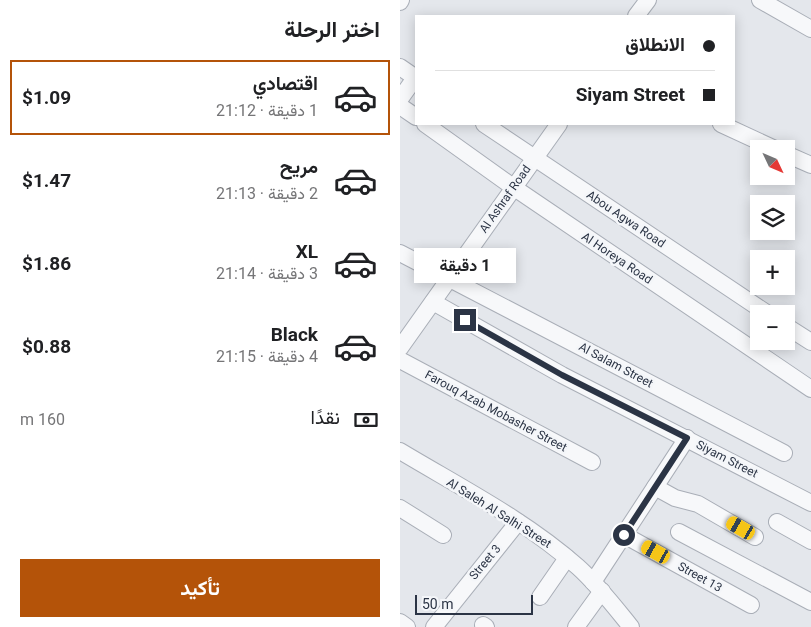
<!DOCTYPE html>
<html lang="ar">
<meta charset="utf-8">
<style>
body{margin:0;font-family:Roboto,Vazirmatn,sans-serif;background:#f2f2f2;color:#202124;direction:rtl;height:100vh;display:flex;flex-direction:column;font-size:19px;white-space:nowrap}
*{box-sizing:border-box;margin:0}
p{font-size:16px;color:#757577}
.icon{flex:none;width:28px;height:28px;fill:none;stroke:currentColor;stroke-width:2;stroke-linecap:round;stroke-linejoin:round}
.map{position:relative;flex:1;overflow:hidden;direction:ltr}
.sheet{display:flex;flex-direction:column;background:#fff;width:400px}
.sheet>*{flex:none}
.guide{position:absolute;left:15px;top:15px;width:320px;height:110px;border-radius:0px;box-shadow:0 2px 12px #0003;direction:rtl;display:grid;align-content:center;height:110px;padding:0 20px;background:#fff}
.needle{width:32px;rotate:134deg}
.tools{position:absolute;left:350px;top:140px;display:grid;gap:10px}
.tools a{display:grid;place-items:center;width:45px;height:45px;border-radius:0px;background:#fff;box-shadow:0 2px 12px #0003;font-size:25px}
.scale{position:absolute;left:15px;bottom:12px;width:118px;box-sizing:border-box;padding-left:5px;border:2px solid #2b3445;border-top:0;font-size:14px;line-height:18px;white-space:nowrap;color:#2b3445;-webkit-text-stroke:4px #f4f6f9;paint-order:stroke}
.end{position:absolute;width:22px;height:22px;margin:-11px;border:6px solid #2b3445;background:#fff;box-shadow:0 0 0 2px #fff}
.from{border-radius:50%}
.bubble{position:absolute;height:35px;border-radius:0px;background:#fff;box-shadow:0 2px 12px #0003;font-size:16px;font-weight:700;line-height:35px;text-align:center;direction:rtl}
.car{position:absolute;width:15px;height:30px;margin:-15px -8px;border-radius:6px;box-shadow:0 0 4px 1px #0007;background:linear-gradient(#f5c518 24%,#345 0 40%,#f5c518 0 76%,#345 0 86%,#f5c518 0)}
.guide b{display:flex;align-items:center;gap:18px;height:48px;font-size:19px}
.guide b+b{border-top:1px solid #e0e0e0}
.guide i{width:12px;height:12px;background:#202124}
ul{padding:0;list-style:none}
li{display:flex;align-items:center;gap:15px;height:75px;margin:0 10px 8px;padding:0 10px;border:2px solid transparent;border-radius:0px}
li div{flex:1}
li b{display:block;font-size:19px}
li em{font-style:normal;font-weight:700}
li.active{border-color:#b45309}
li>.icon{width:45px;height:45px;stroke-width:1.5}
h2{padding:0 20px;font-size:22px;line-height:60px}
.pay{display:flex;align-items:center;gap:12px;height:55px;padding:0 20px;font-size:19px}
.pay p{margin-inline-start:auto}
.primary-button{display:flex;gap:10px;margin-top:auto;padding:10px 20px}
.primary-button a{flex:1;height:58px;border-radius:0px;background:#b45309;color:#fff;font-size:20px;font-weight:700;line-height:58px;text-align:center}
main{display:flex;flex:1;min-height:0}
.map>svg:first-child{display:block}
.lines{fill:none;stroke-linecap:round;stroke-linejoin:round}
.minor-casing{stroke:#a9aeb7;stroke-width:18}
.minor{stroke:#f7f8fa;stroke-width:16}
.route{stroke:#2b3445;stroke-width:6}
.labels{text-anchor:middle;stroke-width:5;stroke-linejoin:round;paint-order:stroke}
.street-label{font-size:12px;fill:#2b3445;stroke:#f4f6f9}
</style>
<main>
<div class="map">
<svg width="411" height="627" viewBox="0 0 411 627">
<rect width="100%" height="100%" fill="#e4e7ec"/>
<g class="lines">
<!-- minor casing -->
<g class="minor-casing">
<g id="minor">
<polyline points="360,0 411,29"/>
<polyline points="0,2 1,0"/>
<polyline points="236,16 248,0"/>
<polyline points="0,67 16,78"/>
<polyline points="0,99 15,78"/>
<polyline points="0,106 16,117"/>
<polyline points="25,124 113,187 411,389"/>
<polyline points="84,124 368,314"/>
<polyline points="321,124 375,149"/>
<polyline points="386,154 411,165"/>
<polyline points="0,253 384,453"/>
<polyline points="33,302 162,375 411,503"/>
<polyline points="386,326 411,342"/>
<polyline points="0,348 159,124"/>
<polyline points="0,360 192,462"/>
<path d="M0,451C60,487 125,520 178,567C198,585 214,606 231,627"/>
<polyline points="255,487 275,498 298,504 355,537"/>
<polyline points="0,508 43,535"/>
<polyline points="377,522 411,541"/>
<polyline points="279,532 411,602"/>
<polyline points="224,535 351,605"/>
<polyline points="193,582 287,438"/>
<polyline points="140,597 167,558"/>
<polyline points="0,622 7,627"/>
<polyline points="83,625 86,627"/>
<polyline points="34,627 118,522"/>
<polyline points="176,627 202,591"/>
</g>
</g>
<!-- minor -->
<use href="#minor" class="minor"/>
</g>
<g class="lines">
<!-- route -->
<polyline class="route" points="65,320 162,375 287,438 224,535"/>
</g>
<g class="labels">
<!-- street labels -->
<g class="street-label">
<text transform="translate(105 199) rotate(-55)" y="4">Al Ashraf Road</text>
<text transform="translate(226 219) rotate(34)" y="4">Abou Agwa Road</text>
<text transform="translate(217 258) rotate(34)" y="4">Al Horeya Road</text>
<text transform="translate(216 365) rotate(28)" y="4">Al Salam Street</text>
<text transform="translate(96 411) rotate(28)" y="4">Farouq Azab Mobasher Street</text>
<text transform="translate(327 459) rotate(27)" y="4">Siyam Street</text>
<text transform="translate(99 513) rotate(32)" y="4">Al Saleh Al Salhi Street</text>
<text transform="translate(85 562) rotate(-50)" y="4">Street 3</text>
<text transform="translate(300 577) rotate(29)" y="4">Street 13</text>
</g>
</g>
</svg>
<div class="tools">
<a><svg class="needle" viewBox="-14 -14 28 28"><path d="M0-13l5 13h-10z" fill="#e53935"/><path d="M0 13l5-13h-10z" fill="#757577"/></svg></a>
<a><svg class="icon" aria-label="layers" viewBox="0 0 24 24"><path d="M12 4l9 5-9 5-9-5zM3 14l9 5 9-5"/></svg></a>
<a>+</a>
<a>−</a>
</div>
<div class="scale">50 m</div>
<i class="end from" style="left:224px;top:535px"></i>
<i class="end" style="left:65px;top:320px"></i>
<div class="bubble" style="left:14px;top:248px;width:102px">1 دقيقة</div>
<i class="car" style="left:341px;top:528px;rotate:300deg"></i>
<i class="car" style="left:256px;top:552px;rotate:299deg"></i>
<div class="guide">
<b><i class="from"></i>الانطلاق</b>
<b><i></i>Siyam Street</b>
</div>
</div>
<section class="sheet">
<h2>اختر الرحلة</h2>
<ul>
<li class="active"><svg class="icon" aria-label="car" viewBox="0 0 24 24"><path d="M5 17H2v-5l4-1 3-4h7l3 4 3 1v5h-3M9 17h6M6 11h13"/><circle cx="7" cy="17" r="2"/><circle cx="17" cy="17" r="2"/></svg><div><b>اقتصادي</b><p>1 دقيقة · 21:12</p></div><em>$1.09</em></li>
<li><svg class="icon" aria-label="car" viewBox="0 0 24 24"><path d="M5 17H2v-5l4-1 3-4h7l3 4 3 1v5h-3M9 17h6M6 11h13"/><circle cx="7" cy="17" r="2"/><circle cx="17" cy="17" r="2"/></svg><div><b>مريح</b><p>2 دقيقة · 21:13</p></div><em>$1.47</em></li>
<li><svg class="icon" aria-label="car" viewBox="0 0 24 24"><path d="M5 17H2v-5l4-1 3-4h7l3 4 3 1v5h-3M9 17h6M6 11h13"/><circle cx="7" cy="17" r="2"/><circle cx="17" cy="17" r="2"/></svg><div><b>XL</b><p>3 دقيقة · 21:14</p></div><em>$1.86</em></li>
<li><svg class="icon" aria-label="car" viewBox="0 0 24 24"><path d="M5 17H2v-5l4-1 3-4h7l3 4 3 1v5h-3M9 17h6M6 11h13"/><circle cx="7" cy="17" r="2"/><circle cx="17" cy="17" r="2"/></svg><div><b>Black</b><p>4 دقيقة · 21:15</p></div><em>$0.88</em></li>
</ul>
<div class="pay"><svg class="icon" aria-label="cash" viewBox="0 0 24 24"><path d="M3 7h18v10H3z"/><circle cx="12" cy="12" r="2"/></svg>نقدًا<p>160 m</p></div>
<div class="primary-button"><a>تأكيد</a></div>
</section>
</main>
